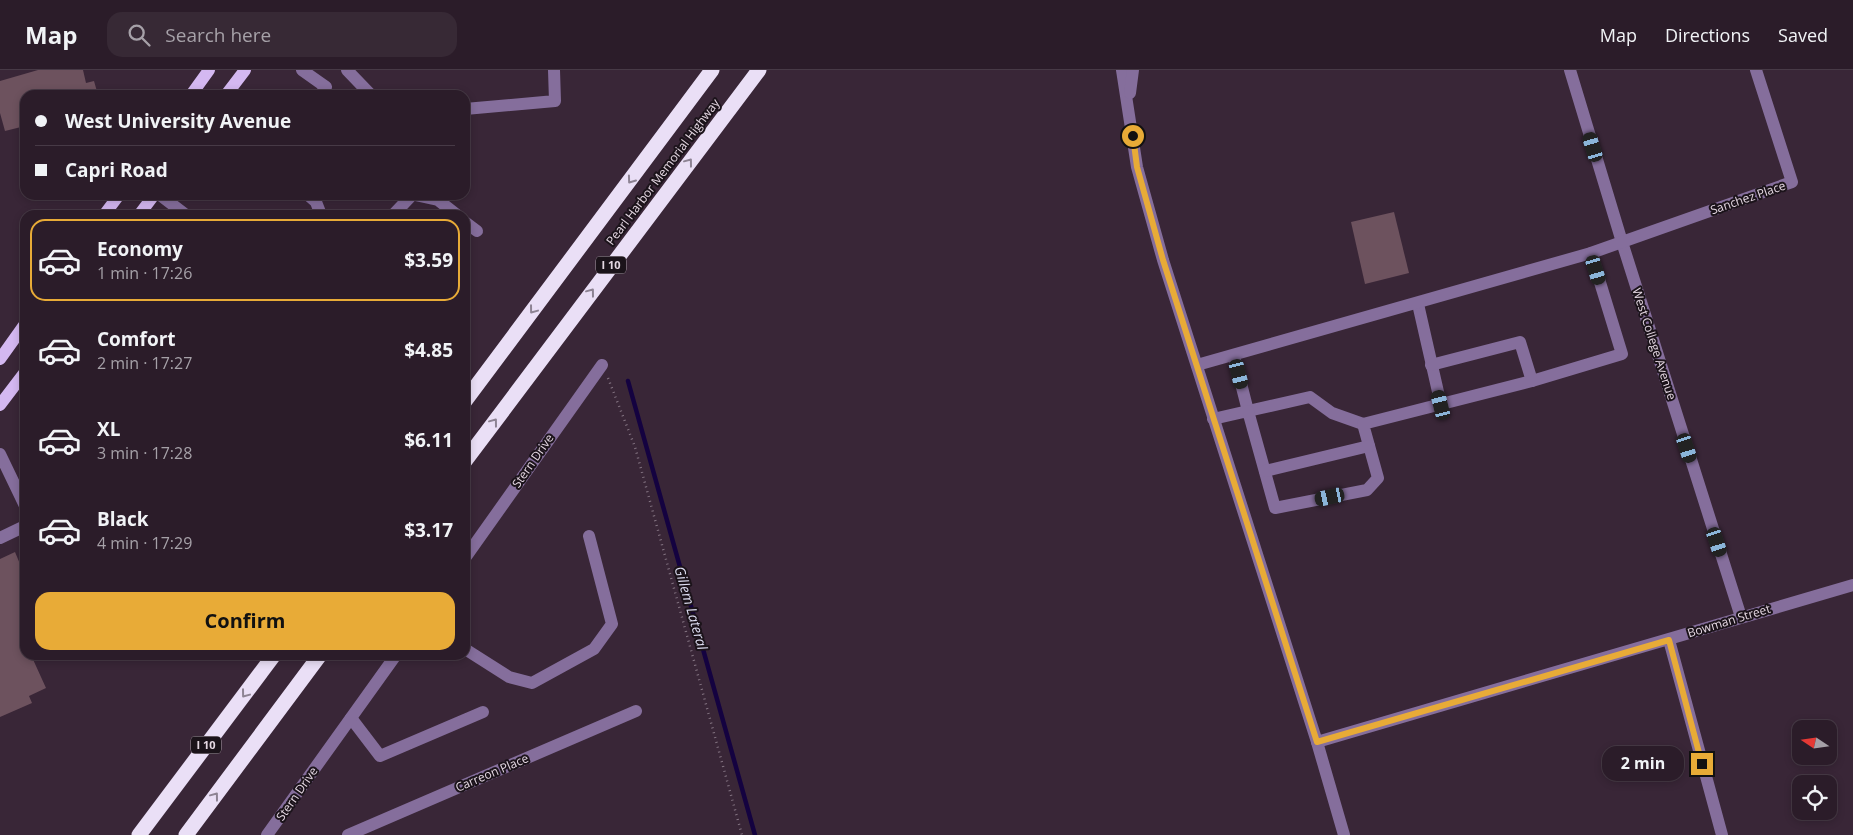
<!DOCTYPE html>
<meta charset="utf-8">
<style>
body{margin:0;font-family:"Open Sans",sans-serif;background:#372935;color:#f1f3f6;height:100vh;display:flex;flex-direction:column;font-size:19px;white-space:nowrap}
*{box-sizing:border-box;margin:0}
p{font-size:16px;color:#a6a1a8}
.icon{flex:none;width:28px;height:28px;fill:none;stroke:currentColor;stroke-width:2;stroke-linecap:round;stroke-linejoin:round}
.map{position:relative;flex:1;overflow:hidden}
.panel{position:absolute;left:20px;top:140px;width:450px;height:450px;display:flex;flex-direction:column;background:#2b1c29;border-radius:15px;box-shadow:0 2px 8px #0003,0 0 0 1px #473a46}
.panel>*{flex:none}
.banner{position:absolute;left:20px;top:20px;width:450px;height:110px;border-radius:15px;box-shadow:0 2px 8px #0003,0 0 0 1px #473a46;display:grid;align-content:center;height:110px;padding:0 15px;background:#2b1c29}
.needle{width:32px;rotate:283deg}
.controls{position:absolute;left:1792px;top:650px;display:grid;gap:10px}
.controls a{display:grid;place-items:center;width:45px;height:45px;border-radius:10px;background:#2b1c29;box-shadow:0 2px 8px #0003,0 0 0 1px #473a46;font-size:25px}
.end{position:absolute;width:22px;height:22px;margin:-11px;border:6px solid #e8ab37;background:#111;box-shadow:0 0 0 2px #111}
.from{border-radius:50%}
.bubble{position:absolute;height:35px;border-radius:15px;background:#2b1c29;box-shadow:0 2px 8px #0003,0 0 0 1px #473a46;font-size:16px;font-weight:700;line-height:35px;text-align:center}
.car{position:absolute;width:15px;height:30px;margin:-15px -8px;border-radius:6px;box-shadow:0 0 4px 1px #0007;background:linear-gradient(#222 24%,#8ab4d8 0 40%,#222 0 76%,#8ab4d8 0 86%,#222 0)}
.banner b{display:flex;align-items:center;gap:18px;height:48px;font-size:19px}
.banner b+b{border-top:1px solid #473a46}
.banner i{width:12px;height:12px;background:#f1f3f6}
ul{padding:9px 0 0;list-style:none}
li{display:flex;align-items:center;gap:15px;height:82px;margin:0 10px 8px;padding:0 5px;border:2px solid transparent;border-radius:15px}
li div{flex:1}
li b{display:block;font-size:19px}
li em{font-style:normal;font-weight:700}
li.active{border-color:#e8ab37}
li>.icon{width:45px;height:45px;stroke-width:1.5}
.primary-button{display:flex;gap:10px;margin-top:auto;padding:10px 15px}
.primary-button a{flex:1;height:58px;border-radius:15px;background:#e8ab37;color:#111;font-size:20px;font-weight:700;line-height:58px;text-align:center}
header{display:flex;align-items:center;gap:30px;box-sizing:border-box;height:70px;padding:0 25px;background:#2b1c29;border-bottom:1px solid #473a46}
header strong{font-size:24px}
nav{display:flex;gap:28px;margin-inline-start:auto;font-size:18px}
.search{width:350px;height:45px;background:#372935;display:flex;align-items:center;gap:12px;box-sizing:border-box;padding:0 18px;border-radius:15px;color:#a6a1a8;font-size:19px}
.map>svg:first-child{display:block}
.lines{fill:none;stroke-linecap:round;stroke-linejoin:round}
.stream{stroke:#140240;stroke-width:4.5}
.building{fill:#6d525e}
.path{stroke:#837381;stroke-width:2.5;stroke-dasharray:1 4;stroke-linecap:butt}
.minor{stroke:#856e9c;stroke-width:12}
.major{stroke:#d4b8f1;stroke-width:12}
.highway{stroke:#eadff6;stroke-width:15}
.oneway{stroke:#8d8393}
.route{stroke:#e8ab37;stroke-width:6}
.labels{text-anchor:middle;stroke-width:4;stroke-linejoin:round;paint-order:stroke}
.shield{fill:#1b131a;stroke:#a89ca6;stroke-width:1}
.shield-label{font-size:11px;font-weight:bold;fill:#e4d7e2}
.street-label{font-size:12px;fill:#e4d7e2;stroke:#1b131a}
.water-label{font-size:14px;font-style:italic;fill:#ddddf1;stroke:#1b131a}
</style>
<header>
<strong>Map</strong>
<div class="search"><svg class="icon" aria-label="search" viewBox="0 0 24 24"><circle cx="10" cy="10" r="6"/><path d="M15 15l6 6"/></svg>Search here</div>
<nav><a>Map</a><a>Directions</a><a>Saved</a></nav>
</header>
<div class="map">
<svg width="1853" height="765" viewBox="0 0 1853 765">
<rect width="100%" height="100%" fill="#392637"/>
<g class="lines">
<!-- stream -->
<polyline class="stream" points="628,311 755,765"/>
</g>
<!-- building -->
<g class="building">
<polygon points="38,0 83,0 86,13 94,11 98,25 25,25 25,56 5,61 0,43 0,11"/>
<polygon points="1394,142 1409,203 1365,214 1351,152"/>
<polygon points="15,482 25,506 25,585 31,585 46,618 29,626 32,633 0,647 0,489"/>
</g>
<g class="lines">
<!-- path -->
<polyline class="path" points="608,308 635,377 742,765"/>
<!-- minor -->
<g class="minor">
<polyline points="302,0 326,17 320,25"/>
<polyline points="347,0 371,25"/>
<polyline points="1122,0 1137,97 1163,190 1317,672 1344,765"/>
<polyline points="1570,0 1622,172 1741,547"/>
<polyline points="1130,23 1133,0"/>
<polyline points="465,39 555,31 554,0"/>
<polyline points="160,125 186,145"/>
<polyline points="308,125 316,132 321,145"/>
<polyline points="415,125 438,130 457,145"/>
<polyline points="393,145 412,125"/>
<polyline points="465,152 477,161"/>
<polyline points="1418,234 1441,335"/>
<polyline points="1234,286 1248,341 1310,327 1332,343 1363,354"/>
<polyline points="1197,295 1591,183 1792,112 1756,0"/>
<polyline points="1431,295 1520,272 1532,311"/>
<polyline points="1213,349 1248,341 1275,438 1367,420 1378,408 1363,354 1532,311 1622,284 1591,183"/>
<polyline points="0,384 25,436"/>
<polyline points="1265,401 1369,376"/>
<polyline points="0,468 25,456"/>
<polyline points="465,488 602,295"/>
<polyline points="1669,570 1722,765"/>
<polyline points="465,579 509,607 532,613 594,579 612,554 589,466"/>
<polyline points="351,648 380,686 483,642"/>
<polyline points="1317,672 1853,515"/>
<polyline points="267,765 396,585"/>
<polyline points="348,765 636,641"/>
</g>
<!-- major -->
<g class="major">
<polyline points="191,25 209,0"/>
<polyline points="226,25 245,0"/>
<polyline points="104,145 119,125"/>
<polyline points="139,145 154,125"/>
<polyline points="0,289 25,254"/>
<polyline points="0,335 25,302"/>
</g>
<!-- highway -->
<g class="highway">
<polyline points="465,331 712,0"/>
<polyline points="465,391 759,0"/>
<polyline points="139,765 274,585"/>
<polyline points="186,765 320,585"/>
</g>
</g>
<!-- one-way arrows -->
<defs><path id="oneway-chevron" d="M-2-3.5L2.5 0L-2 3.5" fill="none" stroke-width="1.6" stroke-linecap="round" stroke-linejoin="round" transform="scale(1.25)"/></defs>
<g class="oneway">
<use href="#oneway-chevron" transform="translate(689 92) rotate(-53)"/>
<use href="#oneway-chevron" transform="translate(631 110) rotate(126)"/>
<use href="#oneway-chevron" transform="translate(591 222) rotate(-53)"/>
<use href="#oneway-chevron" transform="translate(533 240) rotate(127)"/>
<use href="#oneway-chevron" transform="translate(494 352) rotate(-53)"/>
<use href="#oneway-chevron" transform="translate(245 624) rotate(127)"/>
<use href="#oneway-chevron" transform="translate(215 726) rotate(-53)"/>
</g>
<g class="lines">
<!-- route -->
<polyline class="route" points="1133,66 1137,97 1163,190 1317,672 1669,570 1702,694"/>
</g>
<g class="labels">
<!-- shield labels -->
<g class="shield">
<rect x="596" y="186.5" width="30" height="17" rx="4"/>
<rect x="191" y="666.5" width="30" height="17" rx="4"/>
</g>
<g class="shield-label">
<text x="611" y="199">I 10</text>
<text x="206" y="679">I 10</text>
</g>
<!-- street labels -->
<g class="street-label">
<text transform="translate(663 102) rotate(-53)" y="4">Pearl Harbor Memorial Highway</text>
<text transform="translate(1748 128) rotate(-19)" y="4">Sanchez Place</text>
<text transform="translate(1654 274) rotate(72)" y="4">West College Avenue</text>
<text transform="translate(533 391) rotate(-55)" y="4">Stern Drive</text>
<text transform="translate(1729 551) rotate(-17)" y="4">Bowman Street</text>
<text transform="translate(492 703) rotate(-23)" y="4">Carreon Place</text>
<text transform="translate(297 724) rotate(-55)" y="4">Stern Drive</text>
</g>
<!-- water labels -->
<g class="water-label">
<text transform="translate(691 538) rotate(74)" y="5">Gillem Lateral</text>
</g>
</g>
</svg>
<div class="controls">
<a><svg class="needle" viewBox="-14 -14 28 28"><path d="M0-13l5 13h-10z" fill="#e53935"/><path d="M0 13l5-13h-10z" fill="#a6a1a8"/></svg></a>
<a><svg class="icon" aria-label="locate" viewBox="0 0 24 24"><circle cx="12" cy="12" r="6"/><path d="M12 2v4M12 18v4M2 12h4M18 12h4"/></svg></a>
</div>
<i class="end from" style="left:1133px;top:66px"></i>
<i class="end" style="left:1702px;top:694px"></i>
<div class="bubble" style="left:1602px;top:676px;width:82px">2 min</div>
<i class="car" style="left:1593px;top:77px;rotate:343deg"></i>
<i class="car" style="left:1596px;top:200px;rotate:163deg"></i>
<i class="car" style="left:1239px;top:304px;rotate:166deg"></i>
<i class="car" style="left:1441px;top:335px;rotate:346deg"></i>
<i class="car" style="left:1687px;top:378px;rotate:162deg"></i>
<i class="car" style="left:1330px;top:427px;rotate:258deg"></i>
<i class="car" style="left:1717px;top:472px;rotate:162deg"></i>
<div class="banner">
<b><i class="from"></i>West University Avenue</b>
<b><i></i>Capri Road</b>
</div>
<section class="panel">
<ul>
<li class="active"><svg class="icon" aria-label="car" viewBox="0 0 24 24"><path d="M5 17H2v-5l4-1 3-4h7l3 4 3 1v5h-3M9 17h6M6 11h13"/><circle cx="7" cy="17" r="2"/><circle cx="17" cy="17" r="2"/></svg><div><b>Economy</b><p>1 min · 17:26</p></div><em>$3.59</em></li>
<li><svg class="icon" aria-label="car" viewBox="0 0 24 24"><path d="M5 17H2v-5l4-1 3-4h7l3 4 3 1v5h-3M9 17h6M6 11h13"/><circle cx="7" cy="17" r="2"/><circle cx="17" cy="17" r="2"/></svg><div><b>Comfort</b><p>2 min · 17:27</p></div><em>$4.85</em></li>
<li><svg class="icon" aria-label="car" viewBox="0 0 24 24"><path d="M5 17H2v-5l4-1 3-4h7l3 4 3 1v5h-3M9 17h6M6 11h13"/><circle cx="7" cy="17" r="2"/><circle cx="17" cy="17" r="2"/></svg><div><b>XL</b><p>3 min · 17:28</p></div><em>$6.11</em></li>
<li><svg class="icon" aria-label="car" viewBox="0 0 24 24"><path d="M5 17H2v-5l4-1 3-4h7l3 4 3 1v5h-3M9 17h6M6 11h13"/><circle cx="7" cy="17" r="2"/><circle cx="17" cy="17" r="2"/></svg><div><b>Black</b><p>4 min · 17:29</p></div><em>$3.17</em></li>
</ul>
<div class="primary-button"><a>Confirm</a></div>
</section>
</div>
